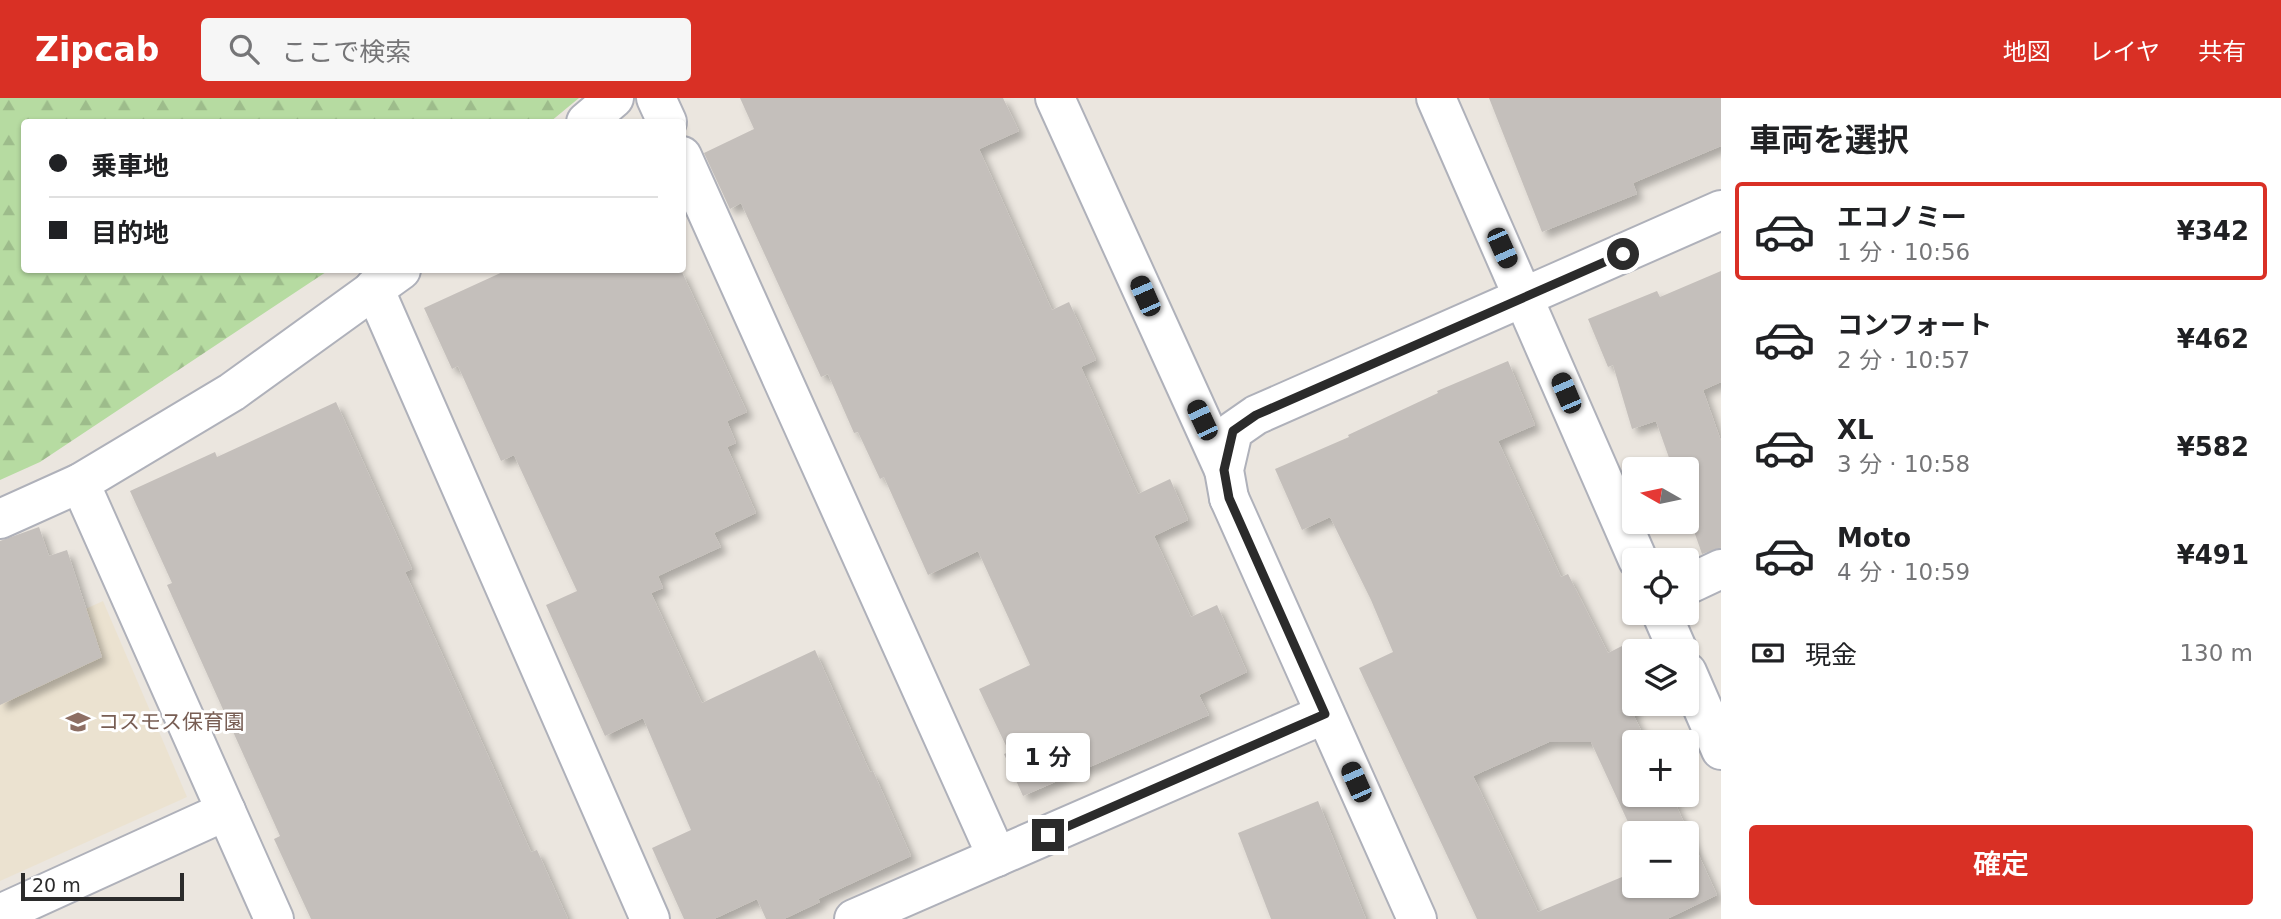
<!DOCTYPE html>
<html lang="ja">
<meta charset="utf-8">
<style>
body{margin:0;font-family:"DejaVu Sans","Noto Sans JP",sans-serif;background:#f6f6f6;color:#202124;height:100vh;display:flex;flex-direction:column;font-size:26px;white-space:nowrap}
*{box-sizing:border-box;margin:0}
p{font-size:23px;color:#757577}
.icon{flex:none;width:38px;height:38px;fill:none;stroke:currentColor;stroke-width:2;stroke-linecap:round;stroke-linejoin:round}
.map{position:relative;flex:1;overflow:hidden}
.drawer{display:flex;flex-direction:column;background:#fff;width:560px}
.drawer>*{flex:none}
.top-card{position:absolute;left:21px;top:21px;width:665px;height:154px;border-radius:7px;box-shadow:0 2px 5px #0004;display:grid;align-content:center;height:154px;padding:0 28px;background:#fff}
.needle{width:46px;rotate:279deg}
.buttons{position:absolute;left:1622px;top:359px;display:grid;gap:14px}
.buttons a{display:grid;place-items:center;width:77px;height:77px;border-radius:7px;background:#fff;box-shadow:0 2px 5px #0004;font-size:35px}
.scale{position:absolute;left:21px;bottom:18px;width:163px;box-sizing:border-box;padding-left:7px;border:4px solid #2b2b2b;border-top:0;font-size:19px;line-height:24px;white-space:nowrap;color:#2b2b2b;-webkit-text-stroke:5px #fff;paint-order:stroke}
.end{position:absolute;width:32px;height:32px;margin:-16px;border:9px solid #2b2b2b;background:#fff;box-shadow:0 0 0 4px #fff}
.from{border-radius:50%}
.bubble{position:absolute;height:49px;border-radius:7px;background:#fff;box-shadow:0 2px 5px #0004;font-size:23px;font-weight:600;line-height:49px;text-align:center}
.car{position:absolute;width:21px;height:42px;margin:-21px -10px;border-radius:9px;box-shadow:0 0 5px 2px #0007;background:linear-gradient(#222 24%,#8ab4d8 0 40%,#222 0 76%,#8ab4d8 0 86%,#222 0)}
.top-card b{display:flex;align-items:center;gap:24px;height:66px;font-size:26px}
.top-card b+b{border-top:2px solid #e0e0e0}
.top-card i{width:18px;height:18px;background:#202124}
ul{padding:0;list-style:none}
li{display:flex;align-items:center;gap:21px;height:98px;margin:0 14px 10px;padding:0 14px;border:4px solid transparent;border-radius:7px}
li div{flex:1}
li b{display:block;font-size:26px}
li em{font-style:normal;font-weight:600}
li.current{border-color:#d93025}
li>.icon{width:63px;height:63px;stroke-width:1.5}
h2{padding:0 28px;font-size:32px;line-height:84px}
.pay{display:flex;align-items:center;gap:18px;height:77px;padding:0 28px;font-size:26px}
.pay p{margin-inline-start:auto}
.action{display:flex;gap:14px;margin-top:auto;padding:14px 28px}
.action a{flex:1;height:80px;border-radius:7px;background:#d93025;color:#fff;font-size:28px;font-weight:600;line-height:80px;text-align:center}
header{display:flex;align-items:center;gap:42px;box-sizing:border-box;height:98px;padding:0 35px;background:#d93025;color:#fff}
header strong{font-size:33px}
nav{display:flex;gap:38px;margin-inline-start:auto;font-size:24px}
.search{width:490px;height:63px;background:#f6f6f6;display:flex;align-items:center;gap:18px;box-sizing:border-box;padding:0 24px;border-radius:7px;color:#757577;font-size:26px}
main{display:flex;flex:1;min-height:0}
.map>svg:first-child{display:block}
.education{fill:#ebe2d0}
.forest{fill:url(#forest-firs)}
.building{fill:#c4bfbb;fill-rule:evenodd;filter:url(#shadow)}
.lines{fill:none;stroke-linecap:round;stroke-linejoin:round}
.minor-casing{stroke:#afb1ba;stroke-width:42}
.tertiary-casing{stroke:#afb1ba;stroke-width:42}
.minor{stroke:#fff;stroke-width:38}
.tertiary{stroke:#fff;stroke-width:38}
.route{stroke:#2b2b2b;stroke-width:9}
.labels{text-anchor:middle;stroke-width:6;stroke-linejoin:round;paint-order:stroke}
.education-label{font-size:21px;fill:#785e54;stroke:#fff;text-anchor:start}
</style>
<header>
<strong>Zipcab</strong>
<div class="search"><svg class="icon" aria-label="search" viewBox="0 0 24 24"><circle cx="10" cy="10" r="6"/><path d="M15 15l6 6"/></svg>ここで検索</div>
<nav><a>地図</a><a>レイヤ</a><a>共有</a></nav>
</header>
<main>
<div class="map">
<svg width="1721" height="821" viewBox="0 0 1721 821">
<defs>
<pattern id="forest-firs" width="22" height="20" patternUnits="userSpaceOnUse" patternTransform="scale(1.75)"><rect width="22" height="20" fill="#b6dba1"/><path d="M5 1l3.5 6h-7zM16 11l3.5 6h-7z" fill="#9dbc8b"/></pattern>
<filter id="shadow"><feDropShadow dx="6" dy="6" stdDeviation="3.5" flood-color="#0004"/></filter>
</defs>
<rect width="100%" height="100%" fill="#ebe6df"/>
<!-- education -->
<polygon class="education" points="103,503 187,699 0,783 0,550"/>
<!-- forest -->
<polygon class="forest" points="0,0 579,0 550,24 24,24 24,172 329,172 40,364 0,382"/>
<!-- building -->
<g class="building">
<polygon points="740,0 1003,0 1019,33 979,51 1052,212 1069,204 1096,262 1081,269 1138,396 1170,381 1188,422 1154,438 1191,519 1217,507 1247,574 1199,597 1209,617 1023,698 1004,656 1009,654 979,591 1030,567 978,453 928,477 884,379 880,381 858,334 854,335 828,276 821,279 741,105 730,111 704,55 754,31"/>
<polygon points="1489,0 1721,0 1721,48 1633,85 1637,96 1542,134"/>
<polygon points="507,172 681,172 747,314 727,323 736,345 727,349 756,415 714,435 721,449 658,478 663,490 651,495 702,605 815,552 870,674 873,673 911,758 818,801 820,804 784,821 766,821 757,801 714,821 684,821 652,750 691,732 643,620 605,638 546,507 577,493 514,357 501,363 458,268 452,271 424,210"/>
<polygon points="1721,173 1721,284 1703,292 1721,343 1721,449 1702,456 1687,413 1687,371 1673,371 1656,323 1632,331 1613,267 1608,269 1588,221 1657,193 1660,199"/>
<path d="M1508,263L1535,327L1498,343L1561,479L1568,476L1608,555L1622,548L1634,575V618L1647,644H1634V696H1671L1717,797L1667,821H1477L1359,570L1393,554L1371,502L1330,419L1302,432L1275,371L1349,339L1348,337L1438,295L1437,293ZM1549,644H1591L1634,737V735H1687V788H1634V774L1538,814L1473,678Z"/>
<polygon points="336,304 412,471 405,474 486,653 531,754 537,752 568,821 311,821 274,741 280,738 167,487 172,485 130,393 215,354 217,359"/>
<polygon points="39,429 49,458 67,452 102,559 0,607 0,443"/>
<polygon points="1318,703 1366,821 1271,821 1238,735"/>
</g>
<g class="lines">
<!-- minor casing -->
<g class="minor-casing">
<g id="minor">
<polyline points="656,0 667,24"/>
<polyline points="1055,0 1224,372"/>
<polyline points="1436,0 1638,462"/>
<polyline points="586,24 614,0"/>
<polyline points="682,58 997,759"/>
<polyline points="374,190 650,821"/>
<polyline points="80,385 274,821"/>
<polyline points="1229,400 1417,821"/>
<polyline points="0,421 80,385 232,294 401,172"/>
<polyline points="1687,487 1721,471"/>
<polyline points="1661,514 1678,553"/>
<polyline points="1687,574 1721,652"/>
<polyline points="0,816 226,713"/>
<polyline points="854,821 1325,616"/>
</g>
</g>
<!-- tertiary casing -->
<g class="tertiary-casing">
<polyline id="tertiary" points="1229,400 1224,372 1233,333 1256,317 1721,112"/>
</g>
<!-- minor -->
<use href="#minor" class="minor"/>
<!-- tertiary -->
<use href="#tertiary" class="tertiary"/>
</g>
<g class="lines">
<!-- route -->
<polyline class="route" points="1048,737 1325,616 1229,400 1224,372 1233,333 1256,317 1623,156"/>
</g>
<!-- icons -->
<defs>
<g id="school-bare" transform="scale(1.89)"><path d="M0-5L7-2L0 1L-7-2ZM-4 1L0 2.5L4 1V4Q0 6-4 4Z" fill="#8d6e63" stroke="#fff" stroke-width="2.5" paint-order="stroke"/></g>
</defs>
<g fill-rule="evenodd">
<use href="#school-bare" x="78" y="624"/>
</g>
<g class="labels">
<!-- education labels -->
<g class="education-label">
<text x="98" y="631">コスモス保育園</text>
</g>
</g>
</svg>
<div class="buttons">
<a><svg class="needle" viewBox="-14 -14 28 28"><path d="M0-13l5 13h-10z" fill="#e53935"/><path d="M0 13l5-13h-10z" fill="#757577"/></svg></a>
<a><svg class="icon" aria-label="locate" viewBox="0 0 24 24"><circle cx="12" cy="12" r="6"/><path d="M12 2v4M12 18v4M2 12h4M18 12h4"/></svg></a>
<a><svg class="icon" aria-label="layers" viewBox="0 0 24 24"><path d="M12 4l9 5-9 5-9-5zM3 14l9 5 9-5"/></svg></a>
<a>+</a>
<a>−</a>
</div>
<div class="scale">20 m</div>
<i class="end from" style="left:1623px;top:156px"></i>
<i class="end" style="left:1048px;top:737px"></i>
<div class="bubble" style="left:1006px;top:635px;width:84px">1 分</div>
<i class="car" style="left:1502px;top:150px;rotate:156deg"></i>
<i class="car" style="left:1145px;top:198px;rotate:336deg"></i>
<i class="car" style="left:1566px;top:295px;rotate:337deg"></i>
<i class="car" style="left:1202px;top:322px;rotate:335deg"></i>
<i class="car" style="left:1356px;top:684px;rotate:336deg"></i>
<div class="top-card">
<b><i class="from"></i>乗車地</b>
<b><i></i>目的地</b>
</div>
</div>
<section class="drawer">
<h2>車両を選択</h2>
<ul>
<li class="current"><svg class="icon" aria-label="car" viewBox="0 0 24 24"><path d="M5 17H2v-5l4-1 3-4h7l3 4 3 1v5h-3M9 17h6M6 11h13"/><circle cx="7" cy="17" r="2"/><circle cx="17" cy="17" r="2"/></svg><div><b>エコノミー</b><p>1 分 · 10:56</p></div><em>¥342</em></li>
<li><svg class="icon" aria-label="car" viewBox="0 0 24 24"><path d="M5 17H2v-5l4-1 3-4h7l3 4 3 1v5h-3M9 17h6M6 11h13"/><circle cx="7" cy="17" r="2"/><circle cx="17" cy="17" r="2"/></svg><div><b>コンフォート</b><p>2 分 · 10:57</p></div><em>¥462</em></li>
<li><svg class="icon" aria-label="car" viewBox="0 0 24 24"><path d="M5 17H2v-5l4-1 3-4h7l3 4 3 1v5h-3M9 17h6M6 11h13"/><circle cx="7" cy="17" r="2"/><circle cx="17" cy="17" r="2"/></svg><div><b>XL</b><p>3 分 · 10:58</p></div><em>¥582</em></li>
<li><svg class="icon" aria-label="car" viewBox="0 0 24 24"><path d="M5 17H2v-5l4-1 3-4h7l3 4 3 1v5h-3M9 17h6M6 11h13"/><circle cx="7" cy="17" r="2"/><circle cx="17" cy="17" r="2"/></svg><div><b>Moto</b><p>4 分 · 10:59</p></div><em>¥491</em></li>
</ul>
<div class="pay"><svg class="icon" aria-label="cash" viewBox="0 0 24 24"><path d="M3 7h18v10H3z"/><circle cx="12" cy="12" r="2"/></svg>現金<p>130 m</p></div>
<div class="action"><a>確定</a></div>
</section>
</main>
